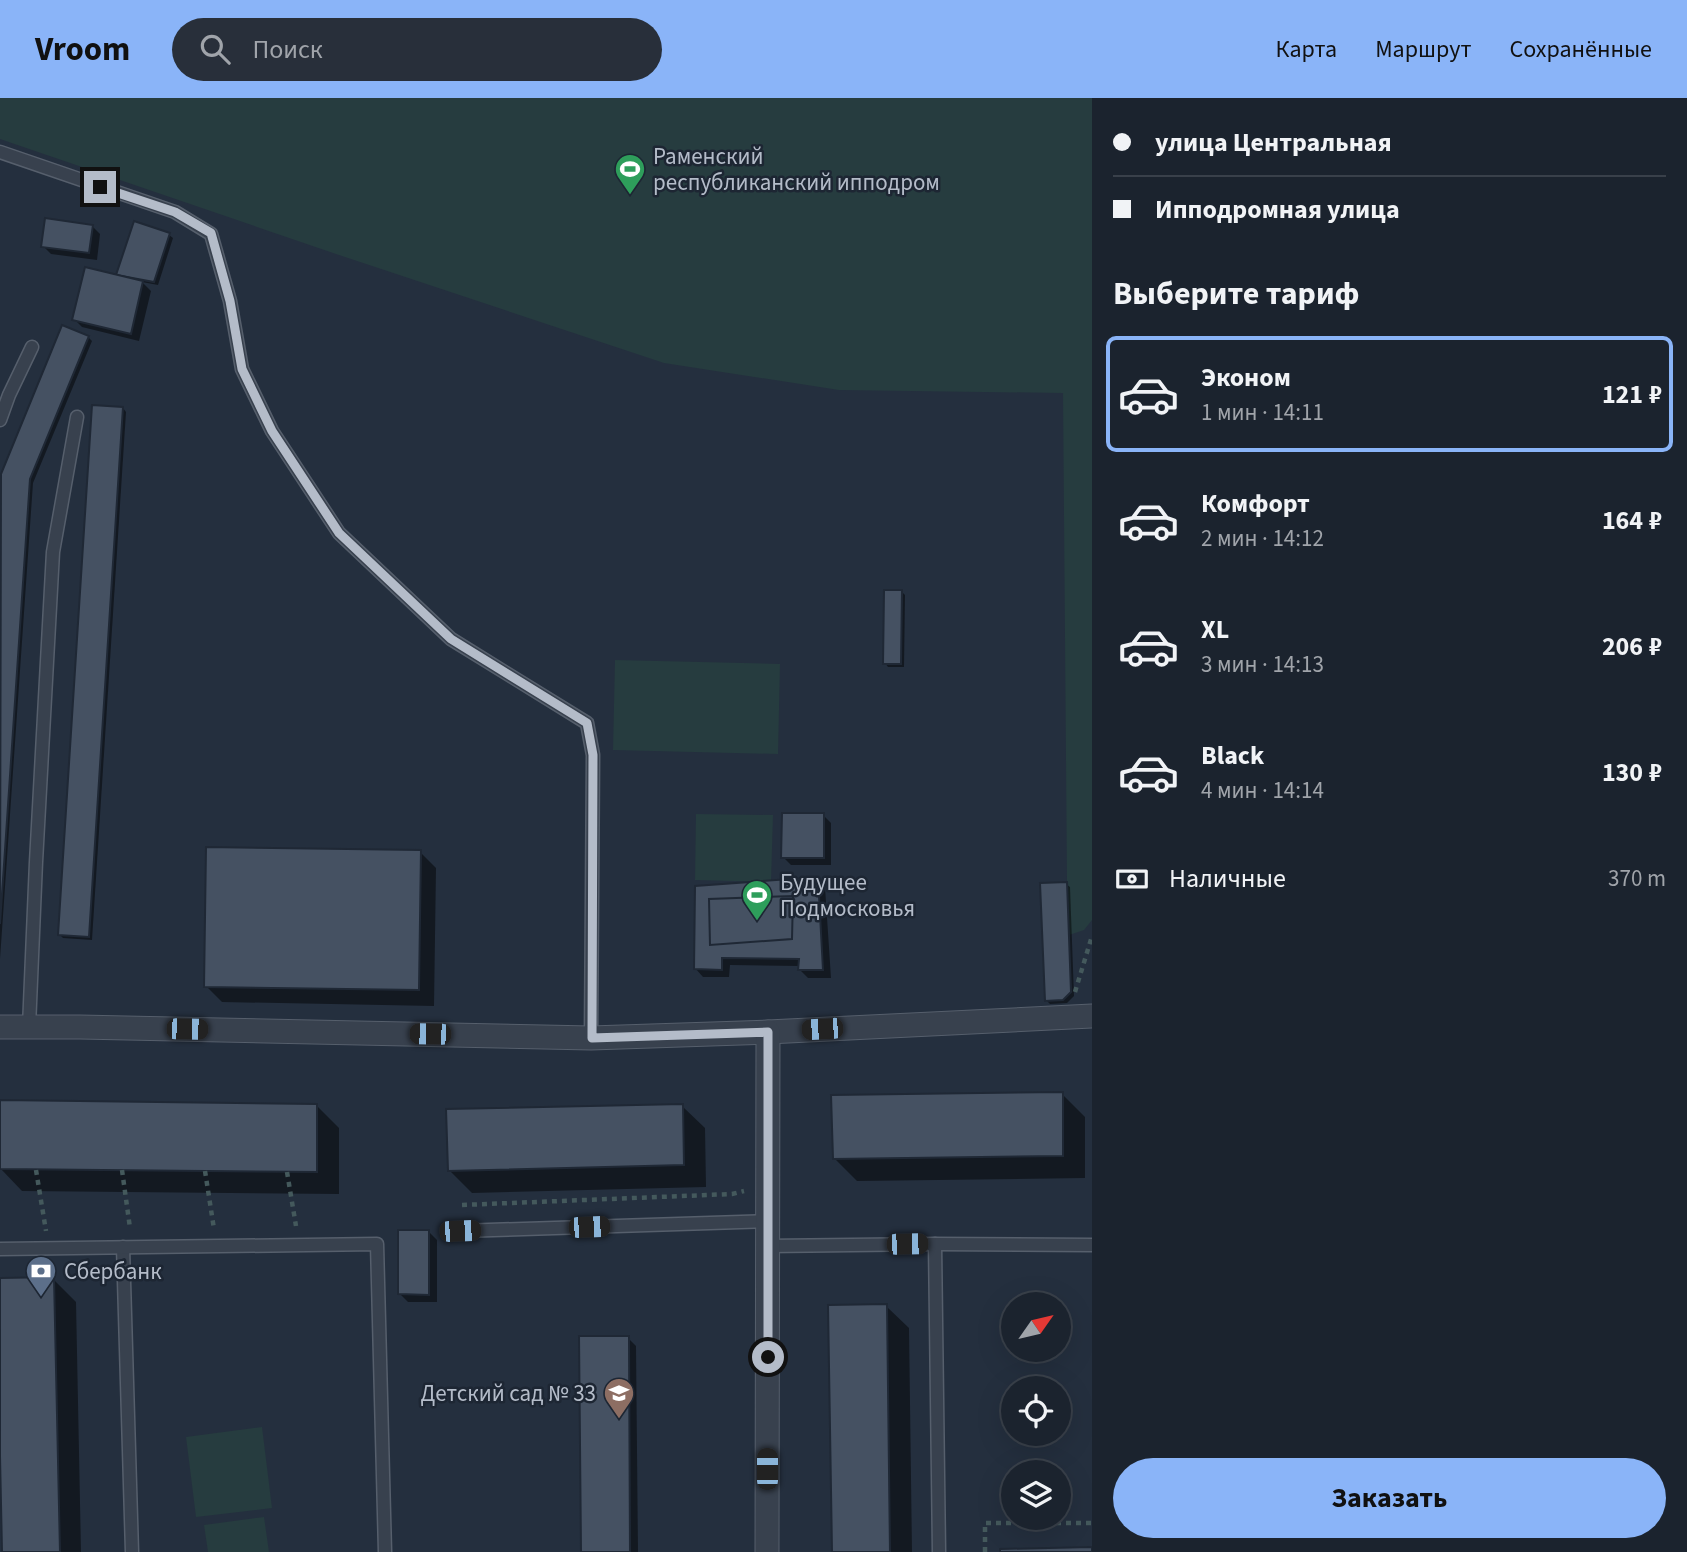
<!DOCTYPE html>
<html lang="ru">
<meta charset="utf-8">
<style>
body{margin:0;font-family:"Source Sans 3",sans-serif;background:#282f3a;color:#f1f3f6;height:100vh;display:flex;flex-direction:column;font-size:26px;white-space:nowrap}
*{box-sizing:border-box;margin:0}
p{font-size:23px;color:#a0a4aa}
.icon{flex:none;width:38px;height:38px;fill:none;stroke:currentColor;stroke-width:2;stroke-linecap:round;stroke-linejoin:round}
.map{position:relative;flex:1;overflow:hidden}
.panel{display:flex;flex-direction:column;background:#1b232e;width:595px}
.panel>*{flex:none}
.hud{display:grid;align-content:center;height:154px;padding:0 21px;background:#1b232e}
.needle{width:46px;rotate:56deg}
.fabs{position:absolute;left:1001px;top:1194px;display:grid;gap:14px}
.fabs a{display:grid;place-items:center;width:70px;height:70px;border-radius:50%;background:#1b232e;box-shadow:0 7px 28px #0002,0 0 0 2px #39404a;font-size:35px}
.end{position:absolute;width:32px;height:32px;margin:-16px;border:9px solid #b4bcc9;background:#111;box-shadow:0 0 0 4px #111}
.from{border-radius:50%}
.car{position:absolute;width:21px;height:42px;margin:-21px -10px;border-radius:9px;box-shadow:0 0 5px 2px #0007;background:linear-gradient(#222 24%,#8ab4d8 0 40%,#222 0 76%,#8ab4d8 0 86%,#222 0)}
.hud b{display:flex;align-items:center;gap:24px;height:66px;font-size:26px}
.hud b+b{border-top:2px solid #39404a}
.hud i{width:18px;height:18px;background:#f1f3f6}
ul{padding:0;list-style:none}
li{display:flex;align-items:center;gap:21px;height:116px;margin:0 14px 10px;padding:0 7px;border:4px solid transparent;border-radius:10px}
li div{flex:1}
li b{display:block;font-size:26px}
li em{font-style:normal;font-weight:700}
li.active{border-color:#8ab4f8}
li>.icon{width:63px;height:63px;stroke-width:1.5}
h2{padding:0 21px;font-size:32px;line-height:84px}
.pay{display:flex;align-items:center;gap:18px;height:77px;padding:0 21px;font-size:26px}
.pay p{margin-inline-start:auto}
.button{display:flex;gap:14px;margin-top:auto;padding:14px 21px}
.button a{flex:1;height:80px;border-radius:42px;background:#8ab4f8;color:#111;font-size:28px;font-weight:700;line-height:80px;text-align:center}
header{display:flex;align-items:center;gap:42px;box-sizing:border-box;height:98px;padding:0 35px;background:#8ab4f8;color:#111}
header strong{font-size:33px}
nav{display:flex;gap:38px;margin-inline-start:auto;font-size:24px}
.search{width:490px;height:63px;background:#282f3a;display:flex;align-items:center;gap:18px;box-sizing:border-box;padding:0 24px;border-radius:38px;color:#a0a4aa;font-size:26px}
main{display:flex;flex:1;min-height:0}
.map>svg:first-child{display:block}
.green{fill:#263c3f}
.shadow{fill:#0007}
.building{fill:#455162;stroke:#1f2835;stroke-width:2}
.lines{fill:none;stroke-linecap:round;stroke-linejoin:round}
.service-casing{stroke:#565f6c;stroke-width:15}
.minor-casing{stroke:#565f6c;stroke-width:25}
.path{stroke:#44595c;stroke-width:4.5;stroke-dasharray:5 5;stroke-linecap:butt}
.service{stroke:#38414e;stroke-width:12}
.minor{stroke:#38414e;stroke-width:23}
.route{stroke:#b4bcc9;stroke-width:9}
.labels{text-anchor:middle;stroke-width:5;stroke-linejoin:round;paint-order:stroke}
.poi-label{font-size:23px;fill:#b4bcc9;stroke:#1d2633;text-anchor:start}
</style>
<header>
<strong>Vroom</strong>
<div class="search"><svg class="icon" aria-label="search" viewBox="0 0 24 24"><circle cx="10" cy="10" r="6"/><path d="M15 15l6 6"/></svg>Поиск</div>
<nav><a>Карта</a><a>Маршрут</a><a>Сохранённые</a></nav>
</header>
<main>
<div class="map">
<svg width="1092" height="1454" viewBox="0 0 1092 1454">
<rect width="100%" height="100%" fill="#242f3e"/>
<!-- green -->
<g class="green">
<polygon points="0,0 1092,0 1092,822 1084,832 1069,837 1067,784 1063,295 839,292 664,265 336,156 0,41"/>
<polygon points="615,562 780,566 778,656 613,652"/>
<polygon points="696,716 773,717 771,784 695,782"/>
<polygon points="262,1329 272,1410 196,1419 186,1339"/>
<polygon points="264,1419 269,1454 208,1454 204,1427"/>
</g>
<!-- shadow -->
<g class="shadow">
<polygon points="92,128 100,136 97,162 51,156 43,148"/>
<polygon points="169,137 173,140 158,187 142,184 151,193 139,243 82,229 74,221 117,179"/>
<polygon points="88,239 92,243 33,385 0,861 0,413 3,376"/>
<polygon points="123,310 126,314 92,842 63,840 59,836"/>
<polygon points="902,494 905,497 904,569 888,569 885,565"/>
<polygon points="823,717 831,725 831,767 791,767 783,759"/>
<polygon points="420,754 436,770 434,908 222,904 206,888"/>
<polygon points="817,781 825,789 831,880 808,880 800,872 800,868 730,867 729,879 703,879 695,870"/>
<polygon points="1066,786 1070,789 1074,898 1067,905 1050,906 1046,902"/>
<polygon points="1062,996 1085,1019 1085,1080 857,1083 834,1060"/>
<polygon points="317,1008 339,1030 339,1096 22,1093 0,1070"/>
<polygon points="682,1008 705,1030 706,1089 472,1095 449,1072"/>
<polygon points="429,1134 437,1142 437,1204 408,1204 400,1196"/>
<polygon points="53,1181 76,1204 81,1454 4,1454 0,1276 0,1182"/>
<polygon points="886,1208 909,1230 912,1454 834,1454"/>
<polygon points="628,1240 636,1248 638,1454 583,1454"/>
</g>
<!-- building -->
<g class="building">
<polygon points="45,120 93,127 89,155 41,149"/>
<polygon points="134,123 170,135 154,184 116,177"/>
<polygon points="85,169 143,183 131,236 72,222"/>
<polygon points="62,227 89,238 30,381 0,826 1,376"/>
<polygon points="92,307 123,309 89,839 58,837"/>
<polygon points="884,492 902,492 901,566 883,566"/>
<polygon points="782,715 824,715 824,760 781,760"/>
<polygon points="206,749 421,752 419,892 204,889"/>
<polygon points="818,779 823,872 798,872 799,861 722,860 722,872 694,871 695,788"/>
<polygon points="1067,784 1071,894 1063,902 1045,903 1040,785"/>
<polygon points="793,798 792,841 710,847 709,801"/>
<polygon points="1063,994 1063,1058 833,1061 831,997"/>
<polygon points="0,1002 317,1006 317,1074 0,1071"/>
<polygon points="683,1006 684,1067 448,1073 446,1011"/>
<polygon points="398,1132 429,1132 429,1197 398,1196"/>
<polygon points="54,1179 60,1454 2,1454 0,1358 0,1180"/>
<polygon points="887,1206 890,1454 832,1454 828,1207"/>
<polygon points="579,1238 629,1238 630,1454 581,1454"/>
<polygon points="1092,1449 1092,1454 1000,1454 1000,1451"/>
</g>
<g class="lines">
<!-- service casing -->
<g class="service-casing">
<g id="service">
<polyline points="0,54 175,114 211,136 230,203 242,271 272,333 339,435 451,541 587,625 593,657 591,940"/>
<polyline points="0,322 9,297 32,249"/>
<polyline points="29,929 36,764 53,454 77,319"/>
<polyline points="460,1133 768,1123"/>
<polyline points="935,1146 939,1454"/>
<polyline points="768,1148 935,1146 1092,1147"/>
<polyline points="123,1149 132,1454"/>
<polyline points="0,1151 377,1146 385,1454"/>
</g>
</g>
<!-- minor casing -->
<g class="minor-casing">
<g id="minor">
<polyline points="0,929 80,929 591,940 768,934 1092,918"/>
<polyline points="767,1454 768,934"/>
</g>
</g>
<!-- path -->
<g class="path">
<polyline points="1075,894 1092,838"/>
<polyline points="36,1072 46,1133"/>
<polyline points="122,1072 130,1130"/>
<polyline points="205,1073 214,1131"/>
<polyline points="287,1074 296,1128"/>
<polyline points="462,1107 732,1096 744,1093"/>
<polyline points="985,1454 985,1425 1092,1425"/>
</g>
<!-- service -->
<use href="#service" class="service"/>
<!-- minor -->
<use href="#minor" class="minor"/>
</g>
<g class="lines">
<!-- route -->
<polyline class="route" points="100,89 175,114 211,135 230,203 242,271 272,333 339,435 451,541 587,625 593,657 592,940 768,934 768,1259"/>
</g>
<!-- icons -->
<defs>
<g id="stadium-pin" transform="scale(1.575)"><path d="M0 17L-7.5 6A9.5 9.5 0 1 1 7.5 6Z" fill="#2e9e5b" stroke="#1d2633"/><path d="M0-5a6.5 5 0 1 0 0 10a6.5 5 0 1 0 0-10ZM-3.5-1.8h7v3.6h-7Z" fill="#fff"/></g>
<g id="bank-pin" transform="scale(1.575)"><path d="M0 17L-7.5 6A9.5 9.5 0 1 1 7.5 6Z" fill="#5c6f8a" stroke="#1d2633"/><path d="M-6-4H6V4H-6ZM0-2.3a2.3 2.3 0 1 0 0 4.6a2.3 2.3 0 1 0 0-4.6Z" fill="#fff"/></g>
<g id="school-pin" transform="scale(1.575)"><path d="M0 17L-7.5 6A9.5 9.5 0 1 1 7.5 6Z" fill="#8d6e63" stroke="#1d2633"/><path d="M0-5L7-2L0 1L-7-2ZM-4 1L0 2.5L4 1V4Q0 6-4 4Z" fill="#fff"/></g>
</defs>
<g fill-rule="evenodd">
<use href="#stadium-pin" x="630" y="71"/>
<use href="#stadium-pin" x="757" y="797"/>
<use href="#bank-pin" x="41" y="1173"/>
<use href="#school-pin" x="619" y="1295"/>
</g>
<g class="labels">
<!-- poi labels -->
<g class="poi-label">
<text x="653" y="66">Раменский<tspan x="653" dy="26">республиканский ипподром</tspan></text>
<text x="780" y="792">Будущее<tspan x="780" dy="26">Подмосковья</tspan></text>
<text x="64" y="1181">Сбербанк</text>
<text x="596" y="1303" text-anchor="end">Детский сад № 33</text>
</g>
</g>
</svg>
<div class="fabs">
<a><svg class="needle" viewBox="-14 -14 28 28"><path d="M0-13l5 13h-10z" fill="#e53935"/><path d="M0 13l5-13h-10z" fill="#a0a4aa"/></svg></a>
<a><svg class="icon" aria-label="locate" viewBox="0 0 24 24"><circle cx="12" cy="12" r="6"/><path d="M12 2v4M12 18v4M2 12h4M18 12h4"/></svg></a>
<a><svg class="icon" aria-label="layers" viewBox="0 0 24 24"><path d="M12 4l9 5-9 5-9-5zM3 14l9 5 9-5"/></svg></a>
</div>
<i class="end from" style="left:768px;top:1259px"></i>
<i class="end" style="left:100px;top:89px"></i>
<i class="car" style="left:187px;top:931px;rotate:91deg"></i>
<i class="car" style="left:822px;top:931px;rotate:267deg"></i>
<i class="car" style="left:430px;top:936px;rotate:271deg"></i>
<i class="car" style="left:589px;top:1129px;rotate:88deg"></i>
<i class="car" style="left:460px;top:1133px;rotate:88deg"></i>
<i class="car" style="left:907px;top:1146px;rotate:89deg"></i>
<i class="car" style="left:767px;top:1371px;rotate:0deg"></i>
</div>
<section class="panel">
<div class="hud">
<b><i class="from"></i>улица Центральная</b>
<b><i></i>Ипподромная улица</b>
</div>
<h2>Выберите тариф</h2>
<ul>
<li class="active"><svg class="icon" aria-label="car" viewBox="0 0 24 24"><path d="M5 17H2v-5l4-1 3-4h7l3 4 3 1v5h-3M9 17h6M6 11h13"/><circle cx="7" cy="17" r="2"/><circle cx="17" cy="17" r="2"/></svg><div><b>Эконом</b><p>1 мин · 14:11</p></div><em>121 ₽</em></li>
<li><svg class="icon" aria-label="car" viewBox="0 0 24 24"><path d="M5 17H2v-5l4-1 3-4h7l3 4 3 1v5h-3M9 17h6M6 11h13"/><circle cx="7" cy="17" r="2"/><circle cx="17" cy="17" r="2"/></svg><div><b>Комфорт</b><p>2 мин · 14:12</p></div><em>164 ₽</em></li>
<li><svg class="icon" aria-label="car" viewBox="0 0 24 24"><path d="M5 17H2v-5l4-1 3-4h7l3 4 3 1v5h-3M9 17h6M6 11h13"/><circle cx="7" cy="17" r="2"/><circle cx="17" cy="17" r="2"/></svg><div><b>XL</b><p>3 мин · 14:13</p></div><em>206 ₽</em></li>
<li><svg class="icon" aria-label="car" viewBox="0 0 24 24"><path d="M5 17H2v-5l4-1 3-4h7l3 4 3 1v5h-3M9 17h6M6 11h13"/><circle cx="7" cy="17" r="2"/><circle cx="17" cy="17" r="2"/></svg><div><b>Black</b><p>4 мин · 14:14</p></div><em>130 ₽</em></li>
</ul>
<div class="pay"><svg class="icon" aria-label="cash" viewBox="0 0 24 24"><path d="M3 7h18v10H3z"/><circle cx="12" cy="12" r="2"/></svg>Наличные<p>370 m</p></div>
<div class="button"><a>Заказать</a></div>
</section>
</main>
